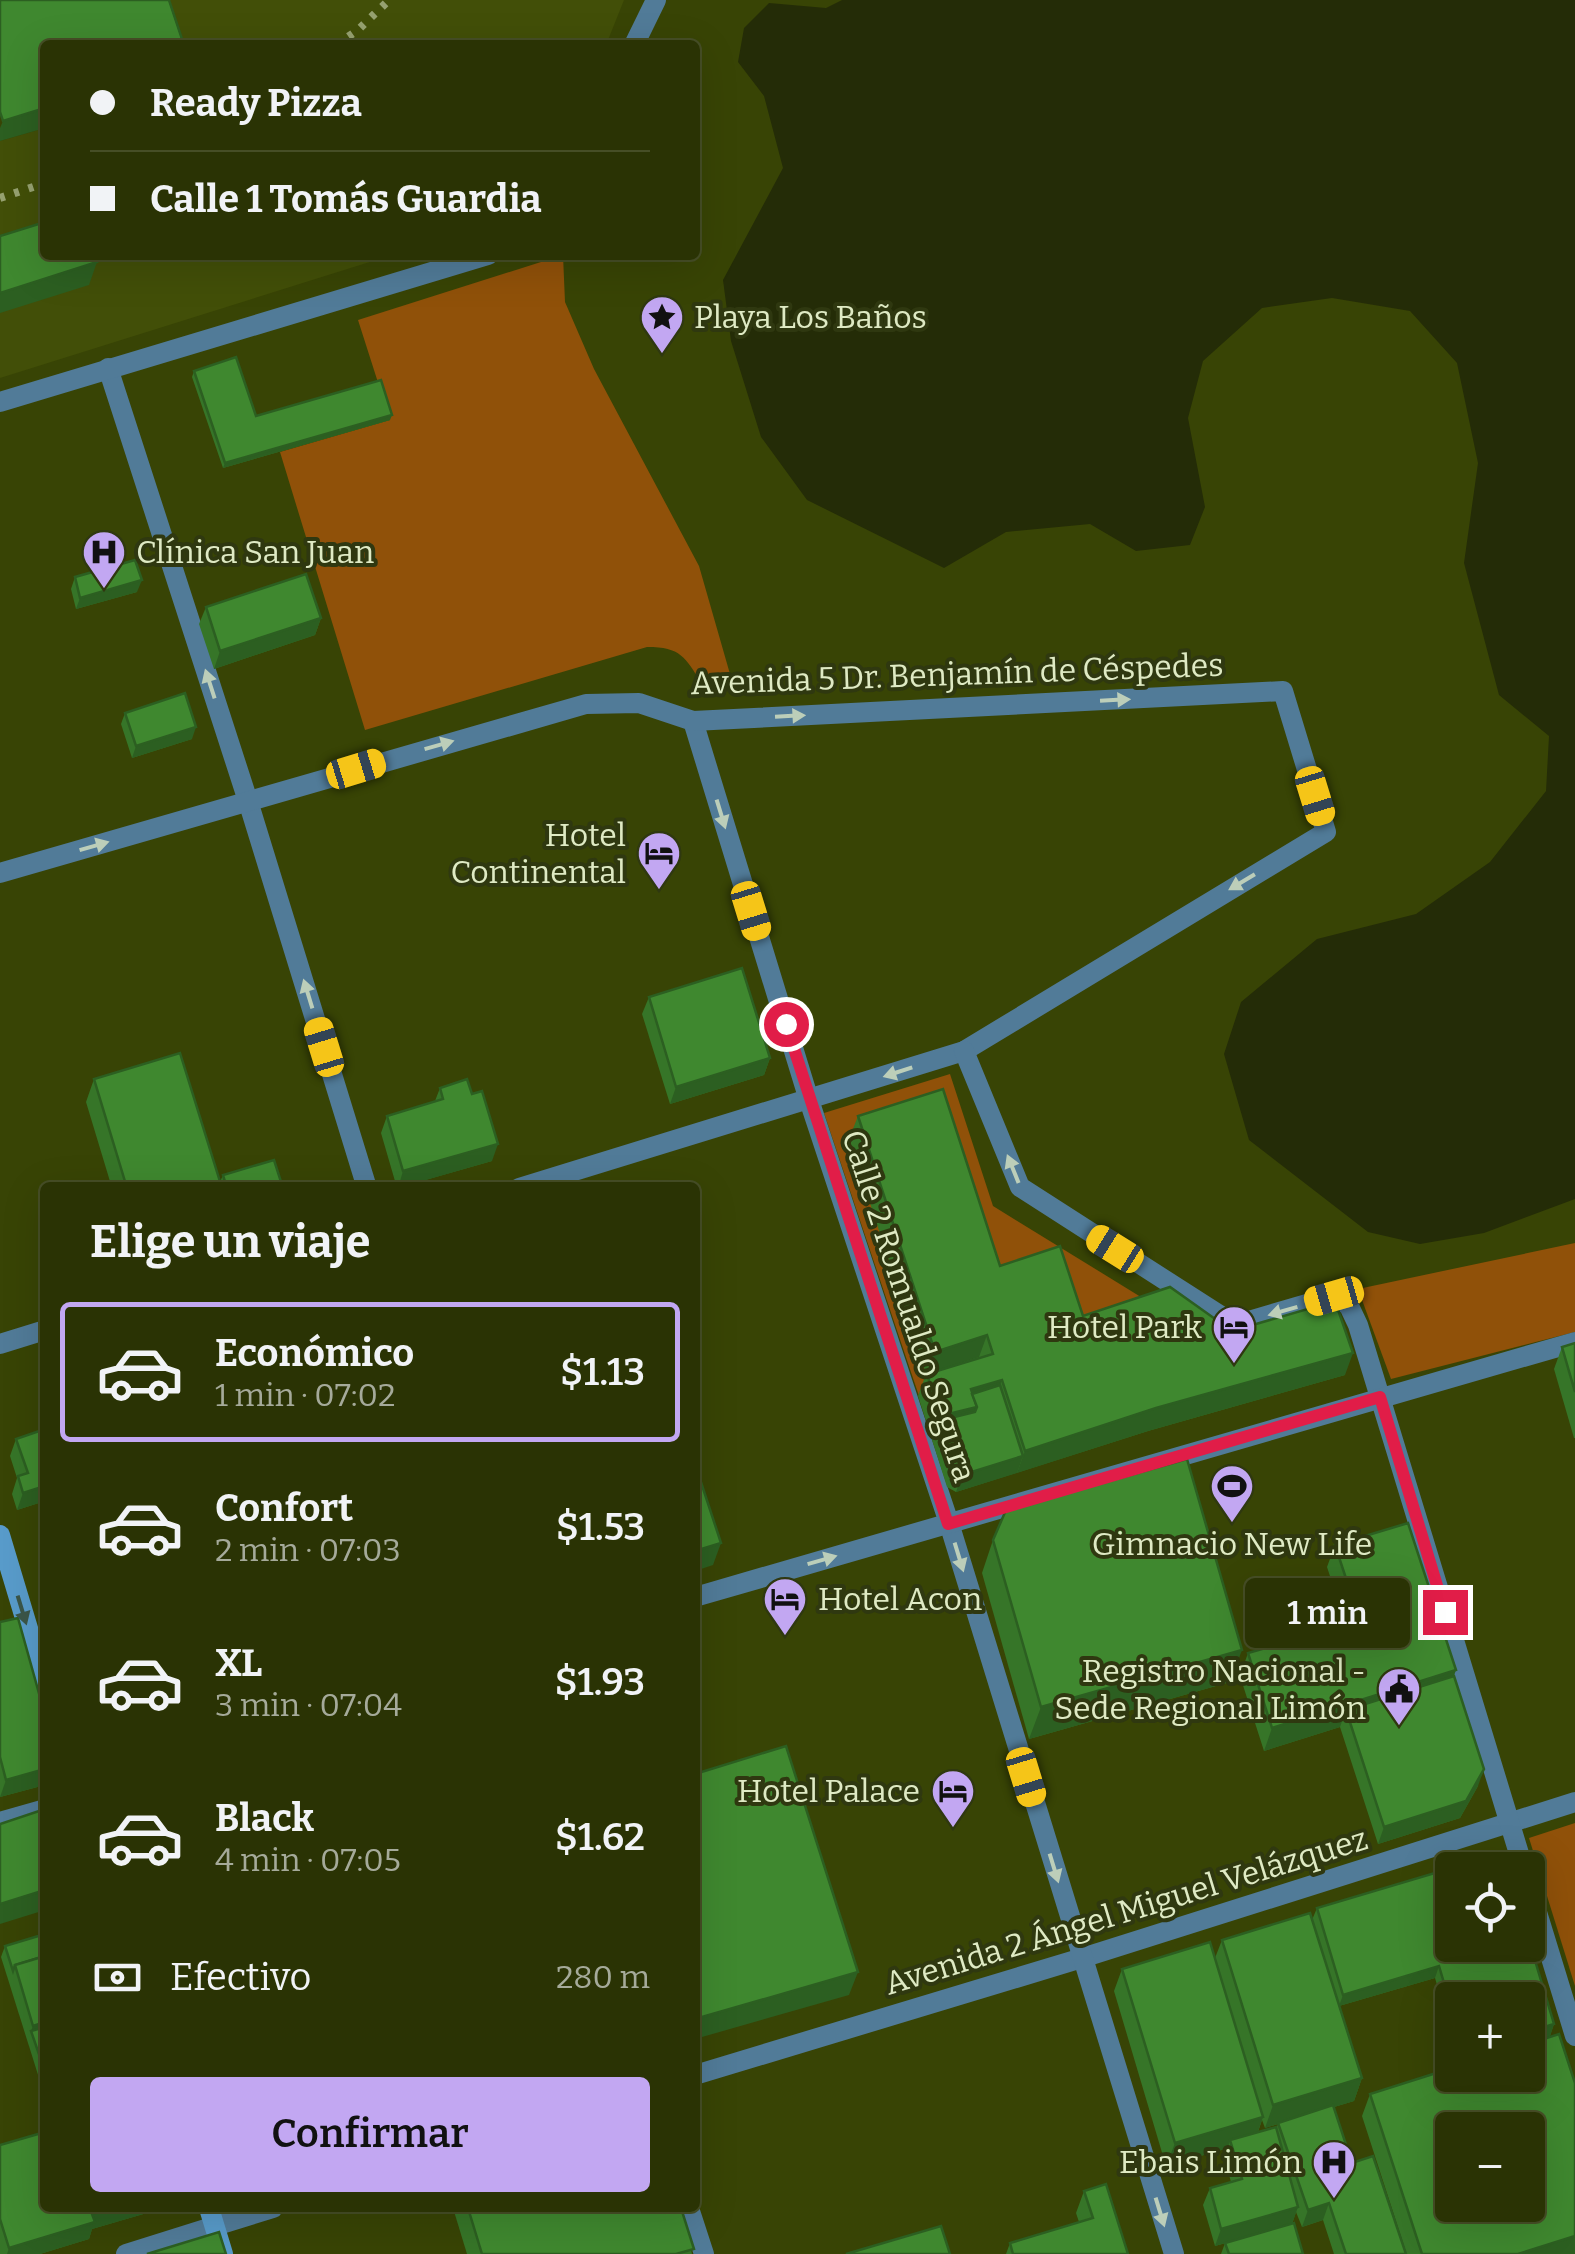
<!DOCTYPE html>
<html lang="es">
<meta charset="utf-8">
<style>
body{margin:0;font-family:Bitter,serif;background:#323b0e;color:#f1f3f6;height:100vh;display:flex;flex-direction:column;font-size:38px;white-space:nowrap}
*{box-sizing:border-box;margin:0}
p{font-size:32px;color:#a5aa9a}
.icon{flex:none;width:55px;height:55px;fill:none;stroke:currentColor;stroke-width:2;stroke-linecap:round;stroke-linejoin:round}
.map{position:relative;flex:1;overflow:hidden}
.drawer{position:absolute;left:40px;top:1182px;width:660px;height:1030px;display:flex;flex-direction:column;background:#2a3304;border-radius:10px;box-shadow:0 10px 40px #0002,0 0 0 2px #464e26}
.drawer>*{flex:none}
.guide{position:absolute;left:40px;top:40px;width:660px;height:220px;border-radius:10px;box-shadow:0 10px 40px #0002,0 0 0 2px #464e26;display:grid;align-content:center;height:220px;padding:0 50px;background:#2a3304}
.controls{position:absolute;left:1435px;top:1852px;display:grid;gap:20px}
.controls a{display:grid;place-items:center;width:110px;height:110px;border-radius:10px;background:#2a3304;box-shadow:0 10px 40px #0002,0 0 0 2px #464e26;font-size:50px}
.end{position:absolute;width:45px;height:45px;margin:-22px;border:12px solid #e11d48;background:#fff;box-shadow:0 0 0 5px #fff}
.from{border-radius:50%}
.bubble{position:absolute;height:70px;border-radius:10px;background:#2a3304;box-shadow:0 10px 40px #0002,0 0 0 2px #464e26;font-size:32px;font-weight:600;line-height:70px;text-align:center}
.car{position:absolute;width:30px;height:60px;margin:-30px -15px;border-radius:12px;box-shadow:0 0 8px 2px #0007;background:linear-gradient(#f5c518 24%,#345 0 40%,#f5c518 0 76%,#345 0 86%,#f5c518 0)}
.guide b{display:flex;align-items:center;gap:35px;height:95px;font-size:38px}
.guide b+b{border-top:2px solid #464e26}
.guide i{width:25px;height:25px;background:#f1f3f6}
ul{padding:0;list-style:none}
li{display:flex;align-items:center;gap:30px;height:140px;margin:0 20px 15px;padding:0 30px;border:5px solid transparent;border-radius:10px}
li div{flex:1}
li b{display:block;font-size:38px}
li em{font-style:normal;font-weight:600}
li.current{border-color:#c2a7f2}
li>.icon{width:90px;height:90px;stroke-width:1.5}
h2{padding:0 50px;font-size:45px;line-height:120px}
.pay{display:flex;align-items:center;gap:25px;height:110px;padding:0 50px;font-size:38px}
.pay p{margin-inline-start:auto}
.action{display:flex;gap:20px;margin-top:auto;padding:20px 50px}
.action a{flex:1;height:115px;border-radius:10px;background:#c2a7f2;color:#111;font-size:40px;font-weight:600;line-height:115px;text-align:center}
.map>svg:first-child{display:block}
.built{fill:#424f08}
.green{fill:#905109}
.water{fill:#242c07}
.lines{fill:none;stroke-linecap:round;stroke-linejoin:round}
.pedestrian{stroke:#517b98;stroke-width:20}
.minor{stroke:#517b98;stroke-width:20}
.tertiary{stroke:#517b98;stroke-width:20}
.secondary{stroke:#589bca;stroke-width:20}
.rail{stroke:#96a170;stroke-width:8;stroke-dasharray:5 10;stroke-linecap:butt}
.wall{fill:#367528;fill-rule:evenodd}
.shaded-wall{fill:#2c5f21}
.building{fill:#3f882f;stroke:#2c5f21;stroke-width:2.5;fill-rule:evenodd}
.oneway{fill:#bcceb9}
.oneway2{fill:#3b5648}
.route{stroke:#e11d48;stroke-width:12}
.labels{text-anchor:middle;stroke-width:8;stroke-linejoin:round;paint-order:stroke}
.poi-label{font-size:32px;fill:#dfeac4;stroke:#2f3810;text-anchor:end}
.street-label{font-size:32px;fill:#dfeac4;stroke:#2f3810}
</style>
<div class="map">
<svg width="1575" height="2254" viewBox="0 0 1575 2254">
<rect width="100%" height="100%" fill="#384405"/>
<!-- built -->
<g class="built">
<polygon points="154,0 624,0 606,45 169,45"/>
<polygon points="45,128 45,255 392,255 0,378 0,141"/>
</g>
<!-- green -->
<g class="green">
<path d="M563,255L565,302L594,369L699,566L732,681L702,684C685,657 681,647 647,647L365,730L280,452L390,420L358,320Z"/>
<polygon points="950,1074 993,1206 1162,1310 1075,1339 1052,1269 927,1374 979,1357 985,1377 919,1396 824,1113"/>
<polygon points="1575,1243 1575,1332 1391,1379 1358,1289"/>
<polygon points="1575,1823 1575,1986 1529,1838"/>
</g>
<!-- water -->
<polygon class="water" points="842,0 1575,0 1575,1199 1484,1233 1420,1244 1368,1232 1249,1140 1224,1054 1241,1002 1317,939 1416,914 1490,862 1546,791 1549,736 1499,695 1464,563 1478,463 1457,363 1410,311 1332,298 1262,308 1203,361 1188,418 1205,507 1190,545 1136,551 1090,524 1006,532 944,568 807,500 761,437 731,341 723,280 783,168 764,96 738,62 744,28 769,3 826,8"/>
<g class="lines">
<!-- pedestrian -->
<g class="pedestrian">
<polyline points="695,2075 1082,1958 1575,1802"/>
<polyline points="215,2226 273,2208"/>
</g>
<!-- minor -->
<g class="minor">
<polyline points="634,45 656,0"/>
<polyline points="108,368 248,801 367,1188"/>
<polyline points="0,402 488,255"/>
<polyline points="693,721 809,1100 949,1523 1174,2254"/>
<polyline points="0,873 586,704 639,703 693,721 1283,691 1326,832 964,1051 519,1188"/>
<polyline points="964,1051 1020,1187 1235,1325 1334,1296 1349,1306 1358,1325 1524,1870"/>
<polyline points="0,1344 45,1330"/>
<polyline points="695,1597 1575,1342"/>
<polyline points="1528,1883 1575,2036"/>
<polyline points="689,2208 704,2254"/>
<polyline points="126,2254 215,2226"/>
</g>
<!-- tertiary -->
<polyline class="tertiary" points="0,1822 45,1809"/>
<!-- secondary -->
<g class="secondary">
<polyline points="0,1535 45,1685"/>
<polyline points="209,2208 223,2254"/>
</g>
<!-- rail -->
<g class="rail">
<polyline points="336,45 358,30 389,0"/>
<polyline points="0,198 45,183"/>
</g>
</g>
<!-- wall -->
<g class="wall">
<polygon points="194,371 256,416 390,420 223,468 192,377"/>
<polygon points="75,577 137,592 76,609 71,589"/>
<polygon points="206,607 321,618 315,635 214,669 199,624"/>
<polygon points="125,713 192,739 132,758 121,724"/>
<polygon points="649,997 770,1058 764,1075 670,1104 642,1014"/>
<polygon points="94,1079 220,1182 223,1175 283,1188 112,1188 86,1102"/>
<polygon points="440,1088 492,1161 397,1188 381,1133 387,1116 435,1101"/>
<polygon points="858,1116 1000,1266 1083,1316 1232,1331 1345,1375 1148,1431 956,1492 947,1487 918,1396 926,1374 849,1139"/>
<polygon points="1575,1343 1575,1438 1574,1438 1554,1369 1562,1347"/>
<polygon points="16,1439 45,1501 17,1510 12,1494 17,1478 10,1456"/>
<polygon points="993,1540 1230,1682 1029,1739 982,1573"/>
<polygon points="1335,1545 1454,1676 1478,1786 1460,1818 1378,1844 1340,1727 1264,1751 1240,1676 1248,1653 1346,1625 1327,1567"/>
<polygon points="0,1622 45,1715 45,1785 0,1797"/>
<path d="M1502,1853L1554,2024L1550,2036L1528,2042V2000H1452V2035L1435,1978L1339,2006L1362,2078L1354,2101L1334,2107L1352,2163L1406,2252L1362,2116L1370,2094L1575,2254H1334L1323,2220L1302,2227L1296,2212L1292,2224L1303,2254H1221L1225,2243L1258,2234L1215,2246L1203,2205L1210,2188L1231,2182L1224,2157L1228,2148L1166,2166L1114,1991L1122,1969L1215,1958L1222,1940L1312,1920L1317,1908ZM1262,2120L1265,2128L1278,2124L1276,2129L1258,2132Z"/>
<polygon points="45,1934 45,2097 1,1957 5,1946"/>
<polygon points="0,2145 45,2208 164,2208 92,2229 89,2239 40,2254 0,2254"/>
<polygon points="1084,2191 1128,2254 1006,2254 1010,2243 1079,2222 1076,2213"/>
<polygon points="453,2208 681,2208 692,2254 467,2254"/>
</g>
<!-- shaded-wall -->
<g class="shaded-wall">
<polygon points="45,108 45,128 0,141 0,128 3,121"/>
<polygon points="97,262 89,285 0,313 0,293"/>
<polygon points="392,415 390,420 223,468 225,463"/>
<polygon points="142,580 137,592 76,609 80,598"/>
<polygon points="321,618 315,635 214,669 220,651"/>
<polygon points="196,727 192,739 132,758 136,746"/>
<polygon points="770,1058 764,1075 670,1104 676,1087"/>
<polygon points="498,1144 492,1161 398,1188 403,1171"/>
<polygon points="987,1335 979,1357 926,1374 935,1352"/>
<polygon points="1353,1353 1345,1375 1148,1431 1017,1473 1025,1451 1156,1408"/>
<polygon points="1002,1380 994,1402 969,1429 938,1421 940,1416 971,1389"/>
<polygon points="1023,1456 1017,1473 956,1492 962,1475"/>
<polygon points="45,1486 45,1501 17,1510 23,1493"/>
<polygon points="721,1543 713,1565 695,1571 695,1551"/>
<polygon points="1242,1650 1230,1682 1029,1739 1041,1707"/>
<polygon points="1456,1670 1448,1693 1346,1710 1340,1727 1264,1751 1272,1728"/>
<polygon points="45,1769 45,1785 0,1797 6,1780"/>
<polygon points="1484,1769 1478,1786 1460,1818 1378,1844 1384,1827"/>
<polygon points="45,1890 45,1910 0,1924 0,1904"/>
<polygon points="1439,1966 1435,1978 1339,2006 1343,1995"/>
<polygon points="858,1972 849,1995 695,2039 695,2019"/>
<polygon points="45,2022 45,2037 31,2031 33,2026"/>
<polygon points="1554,2024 1550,2036 1528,2042 1528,2032"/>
<polygon points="1362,2078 1354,2101 1265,2128 1273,2105"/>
<polygon points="1263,2117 1255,2140 1230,2140 1228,2148 1166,2166 1175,2143"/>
<polygon points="1329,2203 1323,2220 1302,2227 1308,2210"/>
<polygon points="1298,2207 1292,2224 1215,2246 1221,2229"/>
<polygon points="114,2208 164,2208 92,2229 89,2239 40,2254 7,2254 9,2248 92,2214"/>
<polygon points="1575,2236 1575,2254 1518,2254"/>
</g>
<!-- building -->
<g class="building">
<polygon points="0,0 169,0 184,45 45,45 45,108 3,121 0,112"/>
<polygon points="45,222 45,255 94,255 97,262 0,293 0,236"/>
<polygon points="236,357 256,416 381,380 392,415 225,463 194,371"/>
<polygon points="135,560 142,580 80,598 75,577"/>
<polygon points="306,574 321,618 220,651 206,607"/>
<polygon points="185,693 196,727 136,746 125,713"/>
<polygon points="742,968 770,1058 676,1087 649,997"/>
<polygon points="180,1053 222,1188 127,1188 94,1079"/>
<polygon points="467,1079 472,1094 482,1091 498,1144 403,1171 387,1116 443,1099 440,1088"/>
<polygon points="943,1089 1000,1266 1060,1246 1083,1316 1170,1287 1232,1331 1335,1301 1353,1353 1156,1408 1025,1451 1002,1380 971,1389 977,1407 940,1416 927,1374 993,1354 987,1335 935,1352 858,1116"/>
<polygon points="274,1160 283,1188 227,1188 223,1175"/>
<polygon points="1575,1343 1575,1392 1562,1347"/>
<polygon points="1000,1385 1023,1456 962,1475 953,1469 938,1421 975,1412 977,1407 972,1394"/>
<polygon points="45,1429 45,1486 23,1493 18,1476 28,1473 16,1439"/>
<polygon points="1187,1459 1242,1650 1041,1707 993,1540 1006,1510"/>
<polygon points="695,1464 721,1543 695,1551"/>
<polygon points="1408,1523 1456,1670 1272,1728 1248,1653 1360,1621 1335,1545"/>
<polygon points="18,1618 45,1715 45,1769 6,1780 0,1757 0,1622"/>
<polygon points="1454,1676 1484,1769 1466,1801 1384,1827 1346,1710"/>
<polygon points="786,1746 858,1972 695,2019 695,1774"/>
<polygon points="45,1809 45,1890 0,1904 0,1824"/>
<polygon points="1502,1853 1507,1870 1452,1870 1452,1945 1528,1945 1528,1937 1554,2024 1528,2032 1528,2000 1452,2000 1452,2010 1439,1966 1343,1995 1317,1908"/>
<polygon points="1310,1913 1362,2078 1273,2105 1222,1940"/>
<polygon points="45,1934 45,1956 15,1965 13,1971 5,1946"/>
<polygon points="1210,1942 1263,2117 1175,2143 1122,1969"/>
<polygon points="45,1956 45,2022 33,2026 15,1965"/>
<polygon points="45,2027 45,2057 42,2063 31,2031"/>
<path d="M1559,2034L1575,2083V2236L1518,2254H1422L1370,2094L1452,2068V2075H1528V2044ZM1452,2130H1528V2205H1452Z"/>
<polygon points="1333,2105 1352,2163 1373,2156 1406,2254 1346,2254 1329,2203 1308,2210 1278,2123"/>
<polygon points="1276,2127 1298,2207 1221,2229 1210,2188 1242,2179 1230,2140"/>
<polygon points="45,2132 45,2208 114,2208 92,2214 95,2222 9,2248 0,2219 0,2145"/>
<polygon points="1106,2184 1128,2254 1013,2254 1010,2243 1093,2218 1084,2191"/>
<polygon points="468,2208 681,2208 694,2249 676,2254 482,2254"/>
<polygon points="1294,2223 1303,2254 1229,2254 1225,2243"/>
<polygon points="941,2226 950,2254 846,2254"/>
<polygon points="219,2232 226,2254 147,2254"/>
</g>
<!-- one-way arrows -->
<defs><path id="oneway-solid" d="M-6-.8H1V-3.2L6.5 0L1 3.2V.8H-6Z" transform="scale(2.5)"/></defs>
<g class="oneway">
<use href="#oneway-solid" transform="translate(210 684) rotate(-108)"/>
<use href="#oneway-solid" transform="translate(1115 700) rotate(-3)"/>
<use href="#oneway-solid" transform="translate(790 716) rotate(-3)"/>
<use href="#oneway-solid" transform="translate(439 745) rotate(-16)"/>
<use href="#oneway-solid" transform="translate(721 814) rotate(73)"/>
<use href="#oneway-solid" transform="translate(94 846) rotate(-16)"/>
<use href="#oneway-solid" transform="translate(1242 882) rotate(149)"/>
<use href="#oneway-solid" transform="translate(308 994) rotate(-107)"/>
<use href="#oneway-solid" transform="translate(898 1072) rotate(162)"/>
<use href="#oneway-solid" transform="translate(1013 1169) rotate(-112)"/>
<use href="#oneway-solid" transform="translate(1283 1311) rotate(164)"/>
<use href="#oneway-solid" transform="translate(959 1557) rotate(73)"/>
<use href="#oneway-solid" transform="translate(822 1560) rotate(-16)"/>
<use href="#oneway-solid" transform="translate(1054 1868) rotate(73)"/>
<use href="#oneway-solid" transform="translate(1160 2212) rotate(73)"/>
</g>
<use class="oneway2" href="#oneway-solid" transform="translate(22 1610) rotate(73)"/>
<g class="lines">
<!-- route -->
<polyline class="route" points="786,1024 948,1524 1380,1397 1445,1612"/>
</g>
<!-- icons -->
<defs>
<g id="sight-pin" transform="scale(2.25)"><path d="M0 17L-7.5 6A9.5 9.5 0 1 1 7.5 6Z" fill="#c2a7f2" stroke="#2f3810"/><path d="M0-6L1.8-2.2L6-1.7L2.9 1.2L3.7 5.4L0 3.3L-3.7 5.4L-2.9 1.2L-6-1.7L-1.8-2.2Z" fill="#111"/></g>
<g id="hospital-pin" transform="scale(2.25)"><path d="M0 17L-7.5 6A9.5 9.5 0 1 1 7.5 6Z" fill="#c2a7f2" stroke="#2f3810"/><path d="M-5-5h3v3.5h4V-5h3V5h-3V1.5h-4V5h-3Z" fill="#111"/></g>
<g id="hotel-pin" transform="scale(2.25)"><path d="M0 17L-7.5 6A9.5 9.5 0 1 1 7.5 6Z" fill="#c2a7f2" stroke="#2f3810"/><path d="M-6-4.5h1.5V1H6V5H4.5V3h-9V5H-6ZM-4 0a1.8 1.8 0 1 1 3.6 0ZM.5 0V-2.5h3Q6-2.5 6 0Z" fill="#111"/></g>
<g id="stadium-pin" transform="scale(2.25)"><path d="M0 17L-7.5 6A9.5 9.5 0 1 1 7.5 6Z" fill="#c2a7f2" stroke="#2f3810"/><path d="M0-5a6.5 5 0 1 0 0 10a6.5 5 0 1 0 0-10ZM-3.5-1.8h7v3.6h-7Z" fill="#111"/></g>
<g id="civic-pin" transform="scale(2.25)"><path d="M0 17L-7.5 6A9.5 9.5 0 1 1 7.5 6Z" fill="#c2a7f2" stroke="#2f3810"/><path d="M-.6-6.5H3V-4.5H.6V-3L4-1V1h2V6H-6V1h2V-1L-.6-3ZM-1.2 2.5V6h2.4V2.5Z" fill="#111"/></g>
</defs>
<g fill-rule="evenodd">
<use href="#sight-pin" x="662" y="317"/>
<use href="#hospital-pin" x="104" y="552"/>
<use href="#hotel-pin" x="659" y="853"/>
<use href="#hotel-pin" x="1234" y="1327"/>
<use href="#stadium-pin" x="1232" y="1486"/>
<use href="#hotel-pin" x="785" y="1599"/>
<use href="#civic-pin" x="1399" y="1689"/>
<use href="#hotel-pin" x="953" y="1791"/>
<use href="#hospital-pin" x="1334" y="2162"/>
</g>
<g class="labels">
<!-- poi labels -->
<g class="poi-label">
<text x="694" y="328" text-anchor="start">Playa Los Baños</text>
<text x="136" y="563" text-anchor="start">Clínica San Juan</text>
<text x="626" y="846">Hotel<tspan x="626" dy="37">Continental</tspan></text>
<text x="1202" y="1338">Hotel Park</text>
<text x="1232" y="1555" text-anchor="middle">Gimnacio New Life</text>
<text x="818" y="1610" text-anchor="start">Hotel Acon</text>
<text x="1366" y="1682">Registro Nacional -<tspan x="1366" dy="37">Sede Regional Limón</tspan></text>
<text x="920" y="1802">Hotel Palace</text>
<text x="1302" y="2173">Ebais Limón</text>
</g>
<!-- street labels -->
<g class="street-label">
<text transform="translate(957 674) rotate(-2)" y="11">Avenida 5 Dr. Benjamín de Céspedes</text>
<text transform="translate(909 1306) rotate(72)" y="11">Calle 2 Romualdo Segura</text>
<text transform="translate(1126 1911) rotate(-17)" y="11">Avenida 2 Ángel Miguel Velázquez</text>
</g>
</g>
</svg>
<div class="controls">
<a><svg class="icon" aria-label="locate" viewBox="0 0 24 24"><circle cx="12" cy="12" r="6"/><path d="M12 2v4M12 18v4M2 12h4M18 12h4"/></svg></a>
<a>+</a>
<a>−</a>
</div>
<i class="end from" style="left:786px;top:1024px"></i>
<i class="end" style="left:1445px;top:1612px"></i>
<div class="bubble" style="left:1245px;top:1578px;width:165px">1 min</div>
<i class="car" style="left:356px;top:769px;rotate:73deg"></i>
<i class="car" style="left:1315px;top:796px;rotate:163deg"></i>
<i class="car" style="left:751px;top:911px;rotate:163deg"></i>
<i class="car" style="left:324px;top:1047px;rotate:343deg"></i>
<i class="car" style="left:1115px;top:1249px;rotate:302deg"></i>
<i class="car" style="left:1334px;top:1296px;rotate:254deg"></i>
<i class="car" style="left:1026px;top:1777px;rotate:163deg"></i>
<div class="guide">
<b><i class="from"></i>Ready Pizza</b>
<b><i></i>Calle 1 Tomás Guardia</b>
</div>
<section class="drawer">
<h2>Elige un viaje</h2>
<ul>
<li class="current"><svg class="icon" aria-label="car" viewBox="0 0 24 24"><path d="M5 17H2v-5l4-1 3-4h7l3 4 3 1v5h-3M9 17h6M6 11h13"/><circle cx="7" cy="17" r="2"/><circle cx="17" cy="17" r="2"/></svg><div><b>Económico</b><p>1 min · 07:02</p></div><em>$1.13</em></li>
<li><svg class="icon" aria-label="car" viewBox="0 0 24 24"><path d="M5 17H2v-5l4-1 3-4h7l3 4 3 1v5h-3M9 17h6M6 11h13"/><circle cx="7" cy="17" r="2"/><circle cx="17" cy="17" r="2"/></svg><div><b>Confort</b><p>2 min · 07:03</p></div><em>$1.53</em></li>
<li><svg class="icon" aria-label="car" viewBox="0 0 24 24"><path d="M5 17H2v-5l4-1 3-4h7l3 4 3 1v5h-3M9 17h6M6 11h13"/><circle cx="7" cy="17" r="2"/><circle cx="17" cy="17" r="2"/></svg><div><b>XL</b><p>3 min · 07:04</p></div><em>$1.93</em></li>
<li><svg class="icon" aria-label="car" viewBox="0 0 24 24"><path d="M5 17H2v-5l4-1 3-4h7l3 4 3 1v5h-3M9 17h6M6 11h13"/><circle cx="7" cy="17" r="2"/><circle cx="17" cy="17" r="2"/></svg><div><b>Black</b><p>4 min · 07:05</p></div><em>$1.62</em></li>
</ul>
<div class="pay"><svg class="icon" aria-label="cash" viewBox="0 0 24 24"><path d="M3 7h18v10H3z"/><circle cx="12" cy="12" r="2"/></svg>Efectivo<p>280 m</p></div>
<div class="action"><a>Confirmar</a></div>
</section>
</div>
